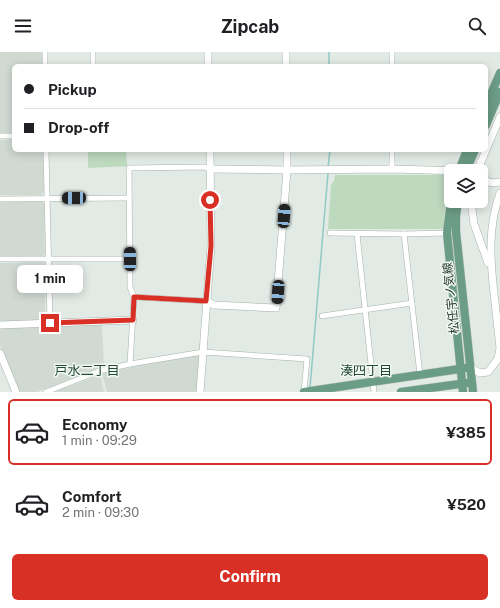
<!DOCTYPE html>
<meta charset="utf-8">
<style>
body{margin:0;font-family:"Public Sans","Noto Sans JP",sans-serif;background:#f2f2f2;color:#202124;height:100vh;display:flex;flex-direction:column;font-size:15px;white-space:nowrap}
*{box-sizing:border-box;margin:0}
p{font-size:13px;color:#757577}
.icon{flex:none;width:22px;height:22px;fill:none;stroke:currentColor;stroke-width:2;stroke-linecap:round;stroke-linejoin:round}
.map{position:relative;height:340px;overflow:hidden}
.panel{display:flex;flex-direction:column;background:#fff;flex:1}
.panel>*{flex:none}
.banner{position:absolute;left:12px;top:12px;width:476px;height:88px;border-radius:6px;box-shadow:0 2px 10px #0003;display:grid;align-content:center;height:88px;padding:0 12px;background:#fff}
.fabs{position:absolute;left:444px;top:112px;display:grid;gap:8px}
.fabs a{display:grid;place-items:center;width:44px;height:44px;border-radius:6px;background:#fff;box-shadow:0 2px 10px #0003;font-size:20px}
.end{position:absolute;width:18px;height:18px;margin:-9px;border:5px solid #d93025;background:#fff;box-shadow:0 0 0 2px #fff}
.from{border-radius:50%}
.bubble{position:absolute;height:28px;border-radius:6px;background:#fff;box-shadow:0 2px 10px #0003;font-size:13px;font-weight:700;line-height:28px;text-align:center}
.car{position:absolute;width:12px;height:24px;margin:-12px -6px;border-radius:5px;box-shadow:0 0 3px 1px #0007;background:linear-gradient(#222 24%,#8ab4d8 0 40%,#222 0 76%,#8ab4d8 0 86%,#222 0)}
.banner b{display:flex;align-items:center;gap:14px;height:38px;font-size:15px}
.banner b+b{border-top:1px solid #e0e0e0}
.banner i{width:10px;height:10px;background:#202124}
ul{padding:7px 0 0;list-style:none}
li{display:flex;align-items:center;gap:12px;height:66px;margin:0 8px 6px;padding:0 4px;border:2px solid transparent;border-radius:6px}
li div{flex:1}
li b{display:block;font-size:15px}
li em{font-style:normal;font-weight:700}
li.active{border-color:#d93025}
li>.icon{width:36px;height:36px;stroke-width:1.5}
.primary-button{display:flex;gap:8px;margin-top:auto;padding:8px 12px}
.primary-button a{flex:1;height:46px;border-radius:6px;background:#d93025;color:#fff;font-size:16px;font-weight:700;line-height:46px;text-align:center}
header{display:flex;justify-content:space-between;align-items:center;height:52px;padding:0 12px;background:#fff;font-size:18px;font-weight:700}
.map>svg:first-child{display:block}
.built{fill:#d0dad3}
.green{fill:#bdd9be}
.lines{fill:none;stroke-linecap:round;stroke-linejoin:round}
.stream{stroke:#8fcac7;stroke-width:1.5}
.minor-casing{stroke:#a5b2ab;stroke-width:6}
.tertiary-casing{stroke:#a5b2ab;stroke-width:8}
.primary-casing{stroke:#bdc4c1;stroke-width:9}
.minor{stroke:#fff;stroke-width:5}
.tertiary{stroke:#fff;stroke-width:7}
.primary{stroke:#6b9c85;stroke-width:8}
.route{stroke:#d93025;stroke-width:5}
.labels{text-anchor:middle;stroke-width:3;stroke-linejoin:round;paint-order:stroke}
.street-label{font-size:12px;fill:#243a2f;stroke:#f2f7f3}
.neighbourhood-label{font-size:13px;fill:#224a37;stroke:#f2f7f3}
</style>
<header><svg class="icon" aria-label="menu" viewBox="0 0 24 24"><path d="M4 6h16M4 12h16M4 18h16"/></svg>Zipcab<svg class="icon" aria-label="search" viewBox="0 0 24 24"><circle cx="10" cy="10" r="6"/><path d="M15 15l6 6"/></svg></header>
<div class="map">
<svg width="500" height="340" viewBox="0 0 500 340">
<rect width="100%" height="100%" fill="#e2eae5"/>
<!-- built -->
<g class="built">
<polygon points="0,0 42,0 42,14 14,14 14,81 0,82"/>
<polygon points="14,87 14,98 43,98 44,140 41,143 0,143 0,88"/>
<polygon points="42,149 44,152 45,202 43,204 0,205 0,150"/>
<polygon points="42,210 45,212 45,265 43,268 0,270 0,211"/>
<polygon points="102,272 104,315 98,316 37,340 18,340 0,293 0,275"/>
<polygon points="197,302 200,306 197,340 107,340 102,321"/>
<polygon points="100,323 104,340 54,340"/>
</g>
<!-- green -->
<g class="green">
<polygon points="88,98 126,98 127,114 88,116"/>
<polygon points="335,123 448,123 451,128 451,130 445,151 444,177 328,177 331,133 334,129"/>
</g>
<g class="lines">
<!-- stream -->
<g class="stream">
<polyline points="329,0 329,14"/>
<polyline points="328,115 330,98"/>
<polyline points="310,336 328,121"/>
</g>
<!-- minor casing -->
<g class="minor-casing">
<g id="minor">
<polyline points="45,0 45,14"/>
<polyline points="93,0 93,14"/>
<polyline points="392,0 392,14"/>
<polyline points="0,84 14,84"/>
<polyline points="46,98 50,271"/>
<polyline points="392,98 392,117"/>
<polyline points="0,147 129,146"/>
<polyline points="330,181 404,182 447,181"/>
<polyline points="357,182 374,340"/>
<polyline points="404,182 420,323"/>
<polyline points="0,207 130,207"/>
<polyline points="134,245 206,249"/>
<polyline points="322,264 412,251"/>
<polyline points="130,312 134,245 130,235 129,116 204,115 210,117"/>
<polyline points="46,340 99,319 130,312 203,300 307,307 304,340"/>
</g>
</g>
<!-- tertiary casing -->
<g class="tertiary-casing">
<g id="tertiary">
<polyline points="208,0 208,14"/>
<polyline points="286,0 286,14"/>
<polyline points="486,98 500,65"/>
<path d="M480,111C482,124 484,134 500,130"/>
<polyline points="479,115 486,98"/>
<polyline points="210,117 287,118 392,117 463,119"/>
<polyline points="471,149 474,172 488,211"/>
<polyline points="206,249 214,253 276,256 287,118 287,98"/>
<polyline points="0,273 133,268"/>
<polyline points="0,301 16,340"/>
<path d="M470,316L480,321L488,320L498,307L500,296C498,278 496,259 494,241C490,206 488,175 500,141"/>
<polyline points="200,340 211,194 210,98"/>
</g>
</g>
<!-- primary casing -->
<g class="primary-casing">
<g id="primary">
<polyline points="486,54 500,21"/>
<polyline points="486,73 500,40"/>
<polyline points="459,119 467,98"/>
<polyline points="466,119 475,98"/>
<polyline points="451,149 447,181 463,340"/>
<polyline points="458,149 456,164 456,180 473,340"/>
<polyline points="304,340 466,316"/>
<polyline points="401,340 467,331"/>
</g>
</g>
<!-- minor -->
<use href="#minor" class="minor"/>
<!-- tertiary -->
<use href="#tertiary" class="tertiary"/>
<!-- primary -->
<use href="#primary" class="primary"/>
</g>
<g class="lines">
<!-- route -->
<polyline class="route" points="50,271 133,268 134,245 206,249 211,194 210,148"/>
</g>
<g class="labels">
<!-- street labels -->
<g class="street-label">
<text transform="translate(451 246) rotate(-96)" y="4">松任宇ノ気線</text>
</g>
<!-- neighbourhood labels -->
<g class="neighbourhood-label">
<text x="87" y="323">戸水二丁目</text>
<text x="366" y="323">湊四丁目</text>
</g>
</g>
</svg>
<div class="fabs">
<a><svg class="icon" aria-label="layers" viewBox="0 0 24 24"><path d="M12 4l9 5-9 5-9-5zM3 14l9 5 9-5"/></svg></a>
</div>
<i class="end from" style="left:210px;top:148px"></i>
<i class="end" style="left:50px;top:271px"></i>
<div class="bubble" style="left:17px;top:213px;width:66px">1 min</div>
<i class="car" style="left:74px;top:146px;rotate:269deg"></i>
<i class="car" style="left:284px;top:164px;rotate:4deg"></i>
<i class="car" style="left:130px;top:207px;rotate:359deg"></i>
<i class="car" style="left:278px;top:240px;rotate:184deg"></i>
<div class="banner">
<b><i class="from"></i>Pickup</b>
<b><i></i>Drop-off</b>
</div>
</div>
<section class="panel">
<ul>
<li class="active"><svg class="icon" aria-label="car" viewBox="0 0 24 24"><path d="M5 17H2v-5l4-1 3-4h7l3 4 3 1v5h-3M9 17h6M6 11h13"/><circle cx="7" cy="17" r="2"/><circle cx="17" cy="17" r="2"/></svg><div><b>Economy</b><p>1 min · 09:29</p></div><em>¥385</em></li>
<li><svg class="icon" aria-label="car" viewBox="0 0 24 24"><path d="M5 17H2v-5l4-1 3-4h7l3 4 3 1v5h-3M9 17h6M6 11h13"/><circle cx="7" cy="17" r="2"/><circle cx="17" cy="17" r="2"/></svg><div><b>Comfort</b><p>2 min · 09:30</p></div><em>¥520</em></li>
</ul>
<div class="primary-button"><a>Confirm</a></div>
</section>
